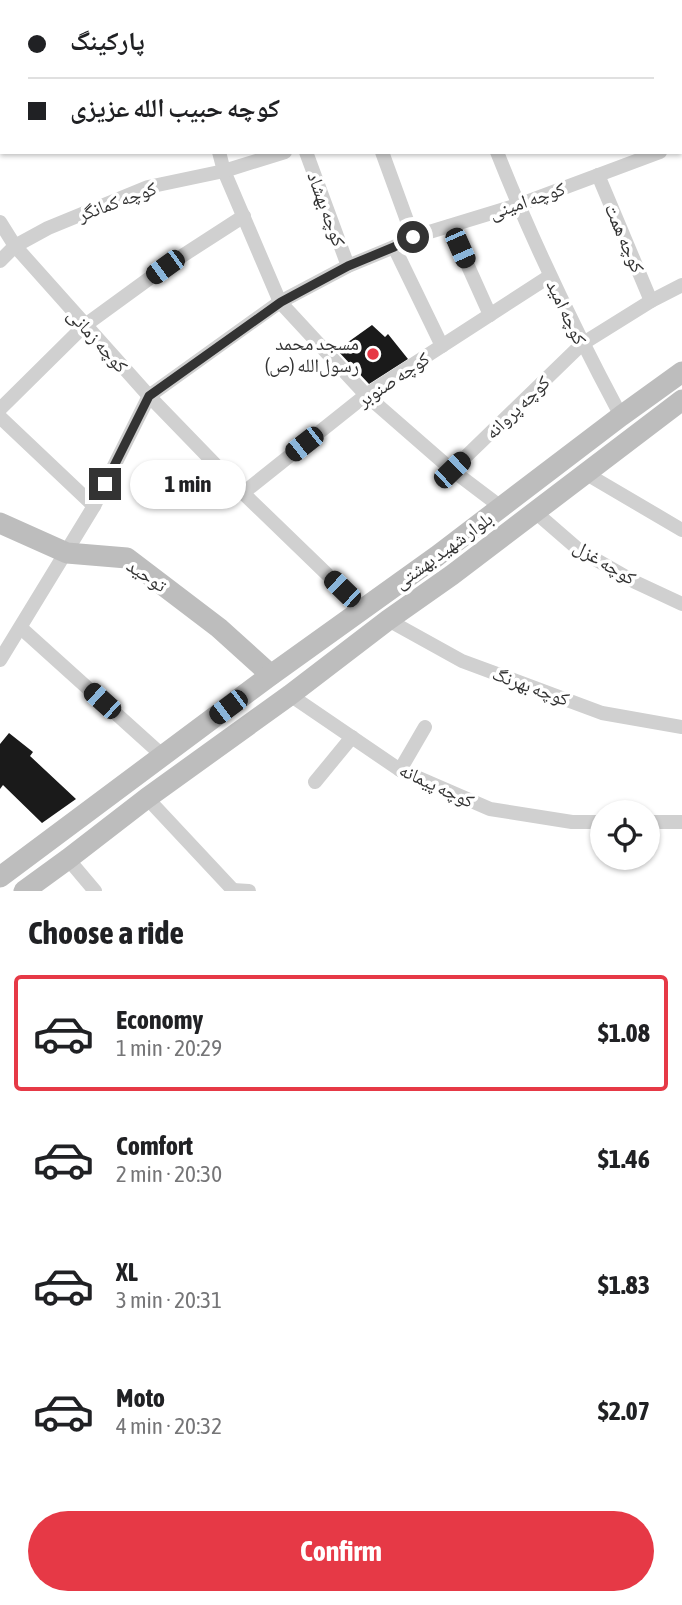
<!DOCTYPE html>
<meta charset="utf-8">
<style>
body{margin:0;font-family:"Asap Condensed","Noto Naskh Arabic",sans-serif;background:#f6f6f6;color:#202124;height:100vh;display:flex;flex-direction:column;font-size:26px;white-space:nowrap}
*{box-sizing:border-box;margin:0}
p{font-size:23px;color:#757577}
.icon{flex:none;width:38px;height:38px;fill:none;stroke:currentColor;stroke-width:2;stroke-linecap:round;stroke-linejoin:round}
.map{position:relative;height:891px;overflow:hidden}
.drawer{display:flex;flex-direction:column;background:#fff;flex:1}
.drawer>*{flex:none}
.hud{position:absolute;left:0px;top:0px;width:682px;height:154px;box-shadow:0 2px 5px #0004;display:grid;align-content:center;height:154px;padding:0 28px;background:#fff}
.fabs{position:absolute;left:590px;top:800px;display:grid;gap:14px}
.fabs a{display:grid;place-items:center;width:70px;height:70px;border-radius:50%;background:#fff;box-shadow:0 2px 5px #0004;font-size:35px}
.end{position:absolute;width:32px;height:32px;margin:-16px;border:9px solid #333;background:#fff;box-shadow:0 0 0 4px #fff}
.from{border-radius:50%}
.bubble{position:absolute;height:49px;border-radius:24px;background:#fff;box-shadow:0 2px 5px #0004;font-size:23px;font-weight:700;line-height:49px;text-align:center}
.car{position:absolute;width:21px;height:42px;margin:-21px -10px;border-radius:9px;box-shadow:0 0 5px 2px #0007;background:linear-gradient(#222 24%,#8ab4d8 0 40%,#222 0 76%,#8ab4d8 0 86%,#222 0)}
.hud b{display:flex;align-items:center;gap:24px;height:66px;font-size:26px}
.hud b+b{border-top:2px solid #e0e0e0}
.hud i{width:18px;height:18px;background:#202124}
ul{padding:0;list-style:none}
li{display:flex;align-items:center;gap:21px;height:116px;margin:0 14px 10px;padding:0 14px;border:4px solid transparent;border-radius:7px}
li div{flex:1}
li b{display:block;font-size:26px}
li em{font-style:normal;font-weight:700}
li.current{border-color:#e63946}
li>.icon{width:63px;height:63px;stroke-width:1.5}
h2{padding:0 28px;font-size:32px;line-height:84px}
.button{display:flex;gap:14px;margin-top:auto;padding:14px 28px}
.button a{flex:1;height:80px;border-radius:42px;background:#e63946;color:#fff;font-size:28px;font-weight:700;line-height:80px;text-align:center}
.map>svg:first-child{display:block}
.building{fill:#1a1a1a}
.lines{fill:none;stroke-linecap:round;stroke-linejoin:round}
.minor{stroke:#d0d0d0;stroke-width:14}
.secondary{stroke:#bdbdbd;stroke-width:21}
.route{stroke:#333;stroke-width:9}
.poi-dot{fill:#e63946;stroke:#fff;stroke-width:2.5}
.labels{text-anchor:middle;stroke-width:7;stroke-linejoin:round;paint-order:stroke}
.street-label{font-size:19px;fill:#333;stroke:#fff}
.poi-label{font-size:19px;fill:#333;stroke:#fff;text-anchor:end}
</style>
<div class="map">
<svg width="682" height="891" viewBox="0 0 682 891">
<rect width="100%" height="100%" fill="#fff"/>
<!-- building -->
<g class="building">
<polygon points="372,325 385,337 388,334 408,359 369,384 337,350"/>
<polygon points="9,733 33,752 30,756 76,799 42,823 3,785 0,789 0,744"/>
</g>
<g class="lines">
<!-- minor -->
<g class="minor">
<polyline points="174,0 174,2"/>
<polyline points="261,0 262,2"/>
<polyline points="338,0 339,2"/>
<polyline points="442,0 442,2"/>
<polyline points="526,0 526,2"/>
<polyline points="619,0 619,2"/>
<polyline points="87,2 95,0"/>
<polyline points="650,2 659,0"/>
<polyline points="0,21 2,21"/>
<polyline points="681,60 682,60"/>
<polyline points="0,70 2,70"/>
<polyline points="0,137 2,137"/>
<polyline points="681,145 682,144"/>
<polyline points="219,152 224,171 280,302 366,395 452,470 501,507"/>
<polyline points="306,152 348,266"/>
<polyline points="382,152 413,237"/>
<path d="M497,152C533,243 575,330 621,416"/>
<polyline points="598,175 651,301"/>
<polyline points="0,222 15,246 149,396 243,493 362,608"/>
<polyline points="450,226 490,315"/>
<polyline points="394,247 442,346"/>
<polyline points="0,261 15,246 48,228 148,187 224,171 285,152"/>
<polyline points="0,409 84,326 165,267 244,216"/>
<polyline points="0,417 94,506"/>
<polyline points="452,470 582,344 651,301 682,285"/>
<polyline points="585,473 682,530"/>
<polyline points="243,493 366,395 550,276"/>
<polyline points="534,511 579,550 635,582 682,604"/>
<polyline points="388,620 462,661 602,713 682,727"/>
<polyline points="21,628 163,756"/>
<polyline points="0,660 94,506 149,396 280,302 348,266 394,247 413,237 518,205 660,152"/>
<polyline points="290,695 400,770 490,809 572,822 602,822"/>
<polyline points="400,770 425,727"/>
<polyline points="315,782 352,737"/>
<polyline points="147,798 234,891"/>
<polyline points="648,822 682,822"/>
<polyline points="68,859 95,891"/>
<polyline points="233,890 249,891"/>
</g>
<!-- secondary -->
<g class="secondary">
<polyline points="0,523 67,553 127,558 219,628 271,675"/>
<polyline points="0,877 271,675 437,556 621,416 682,372"/>
<polyline points="24,891 68,859 147,798 290,695 388,620 452,575 682,400"/>
</g>
</g>
<g class="lines">
<!-- route -->
<polyline class="route" points="105,484 149,396 281,302 348,266 394,247 413,237"/>
</g>
<!-- markers -->
<circle class="poi-dot" cx="373" cy="354" r="7"/>
<g class="labels">
<!-- street labels -->
<g class="street-label">
<text transform="translate(527 200) rotate(-19)" y="7">کوچه امینی</text>
<text transform="translate(117 201) rotate(-20)" y="7">کوچه کمانگر</text>
<text transform="translate(327 209) rotate(70)" y="7">کوچه بهشاد</text>
<text transform="translate(625 238) rotate(67)" y="7">کوچه همت</text>
<text transform="translate(567 312) rotate(65)" y="7">کوچه امید</text>
<text transform="translate(98 340) rotate(48)" y="7">کوچه زمانی</text>
<text transform="translate(393 379) rotate(-34)" y="7">کوچه صنوبر</text>
<text transform="translate(517 407) rotate(-44)" y="7">کوچه پروانه</text>
<text transform="translate(443 550) rotate(-36)" y="7">بلوار شهید بهشتی</text>
<text transform="translate(605 562) rotate(31)" y="7">کوچه غزل</text>
<text transform="translate(147 575) rotate(34)" y="7">توحید</text>
<text transform="translate(531 686) rotate(20)" y="7">کوچه بهرنگ</text>
<text transform="translate(437 785) rotate(25)" y="7">کوچه پیمانه</text>
</g>
<!-- poi labels -->
<g class="poi-label">
<text x="359" y="350">مسجد محمد<tspan x="359" dy="22">رسول‌الله (ص)</tspan></text>
</g>
</g>
</svg>
<div class="fabs">
<a><svg class="icon" aria-label="locate" viewBox="0 0 24 24"><circle cx="12" cy="12" r="6"/><path d="M12 2v4M12 18v4M2 12h4M18 12h4"/></svg></a>
</div>
<i class="end from" style="left:413px;top:237px"></i>
<i class="end" style="left:105px;top:484px"></i>
<div class="bubble" style="left:130px;top:460px;width:116px">1 min</div>
<i class="car" style="left:460px;top:248px;rotate:156deg"></i>
<i class="car" style="left:165px;top:267px;rotate:234deg"></i>
<i class="car" style="left:304px;top:444px;rotate:232deg"></i>
<i class="car" style="left:452px;top:470px;rotate:46deg"></i>
<i class="car" style="left:342px;top:589px;rotate:314deg"></i>
<i class="car" style="left:102px;top:701px;rotate:312deg"></i>
<i class="car" style="left:228px;top:707px;rotate:233deg"></i>
<div class="hud">
<b><i class="from"></i>پارکینگ</b>
<b><i></i>کوچه حبیب الله عزیزی</b>
</div>
</div>
<section class="drawer">
<h2>Choose a ride</h2>
<ul>
<li class="current"><svg class="icon" aria-label="car" viewBox="0 0 24 24"><path d="M5 17H2v-5l4-1 3-4h7l3 4 3 1v5h-3M9 17h6M6 11h13"/><circle cx="7" cy="17" r="2"/><circle cx="17" cy="17" r="2"/></svg><div><b>Economy</b><p>1 min · 20:29</p></div><em>$1.08</em></li>
<li><svg class="icon" aria-label="car" viewBox="0 0 24 24"><path d="M5 17H2v-5l4-1 3-4h7l3 4 3 1v5h-3M9 17h6M6 11h13"/><circle cx="7" cy="17" r="2"/><circle cx="17" cy="17" r="2"/></svg><div><b>Comfort</b><p>2 min · 20:30</p></div><em>$1.46</em></li>
<li><svg class="icon" aria-label="car" viewBox="0 0 24 24"><path d="M5 17H2v-5l4-1 3-4h7l3 4 3 1v5h-3M9 17h6M6 11h13"/><circle cx="7" cy="17" r="2"/><circle cx="17" cy="17" r="2"/></svg><div><b>XL</b><p>3 min · 20:31</p></div><em>$1.83</em></li>
<li><svg class="icon" aria-label="car" viewBox="0 0 24 24"><path d="M5 17H2v-5l4-1 3-4h7l3 4 3 1v5h-3M9 17h6M6 11h13"/><circle cx="7" cy="17" r="2"/><circle cx="17" cy="17" r="2"/></svg><div><b>Moto</b><p>4 min · 20:32</p></div><em>$2.07</em></li>
</ul>
<div class="button"><a>Confirm</a></div>
</section>
